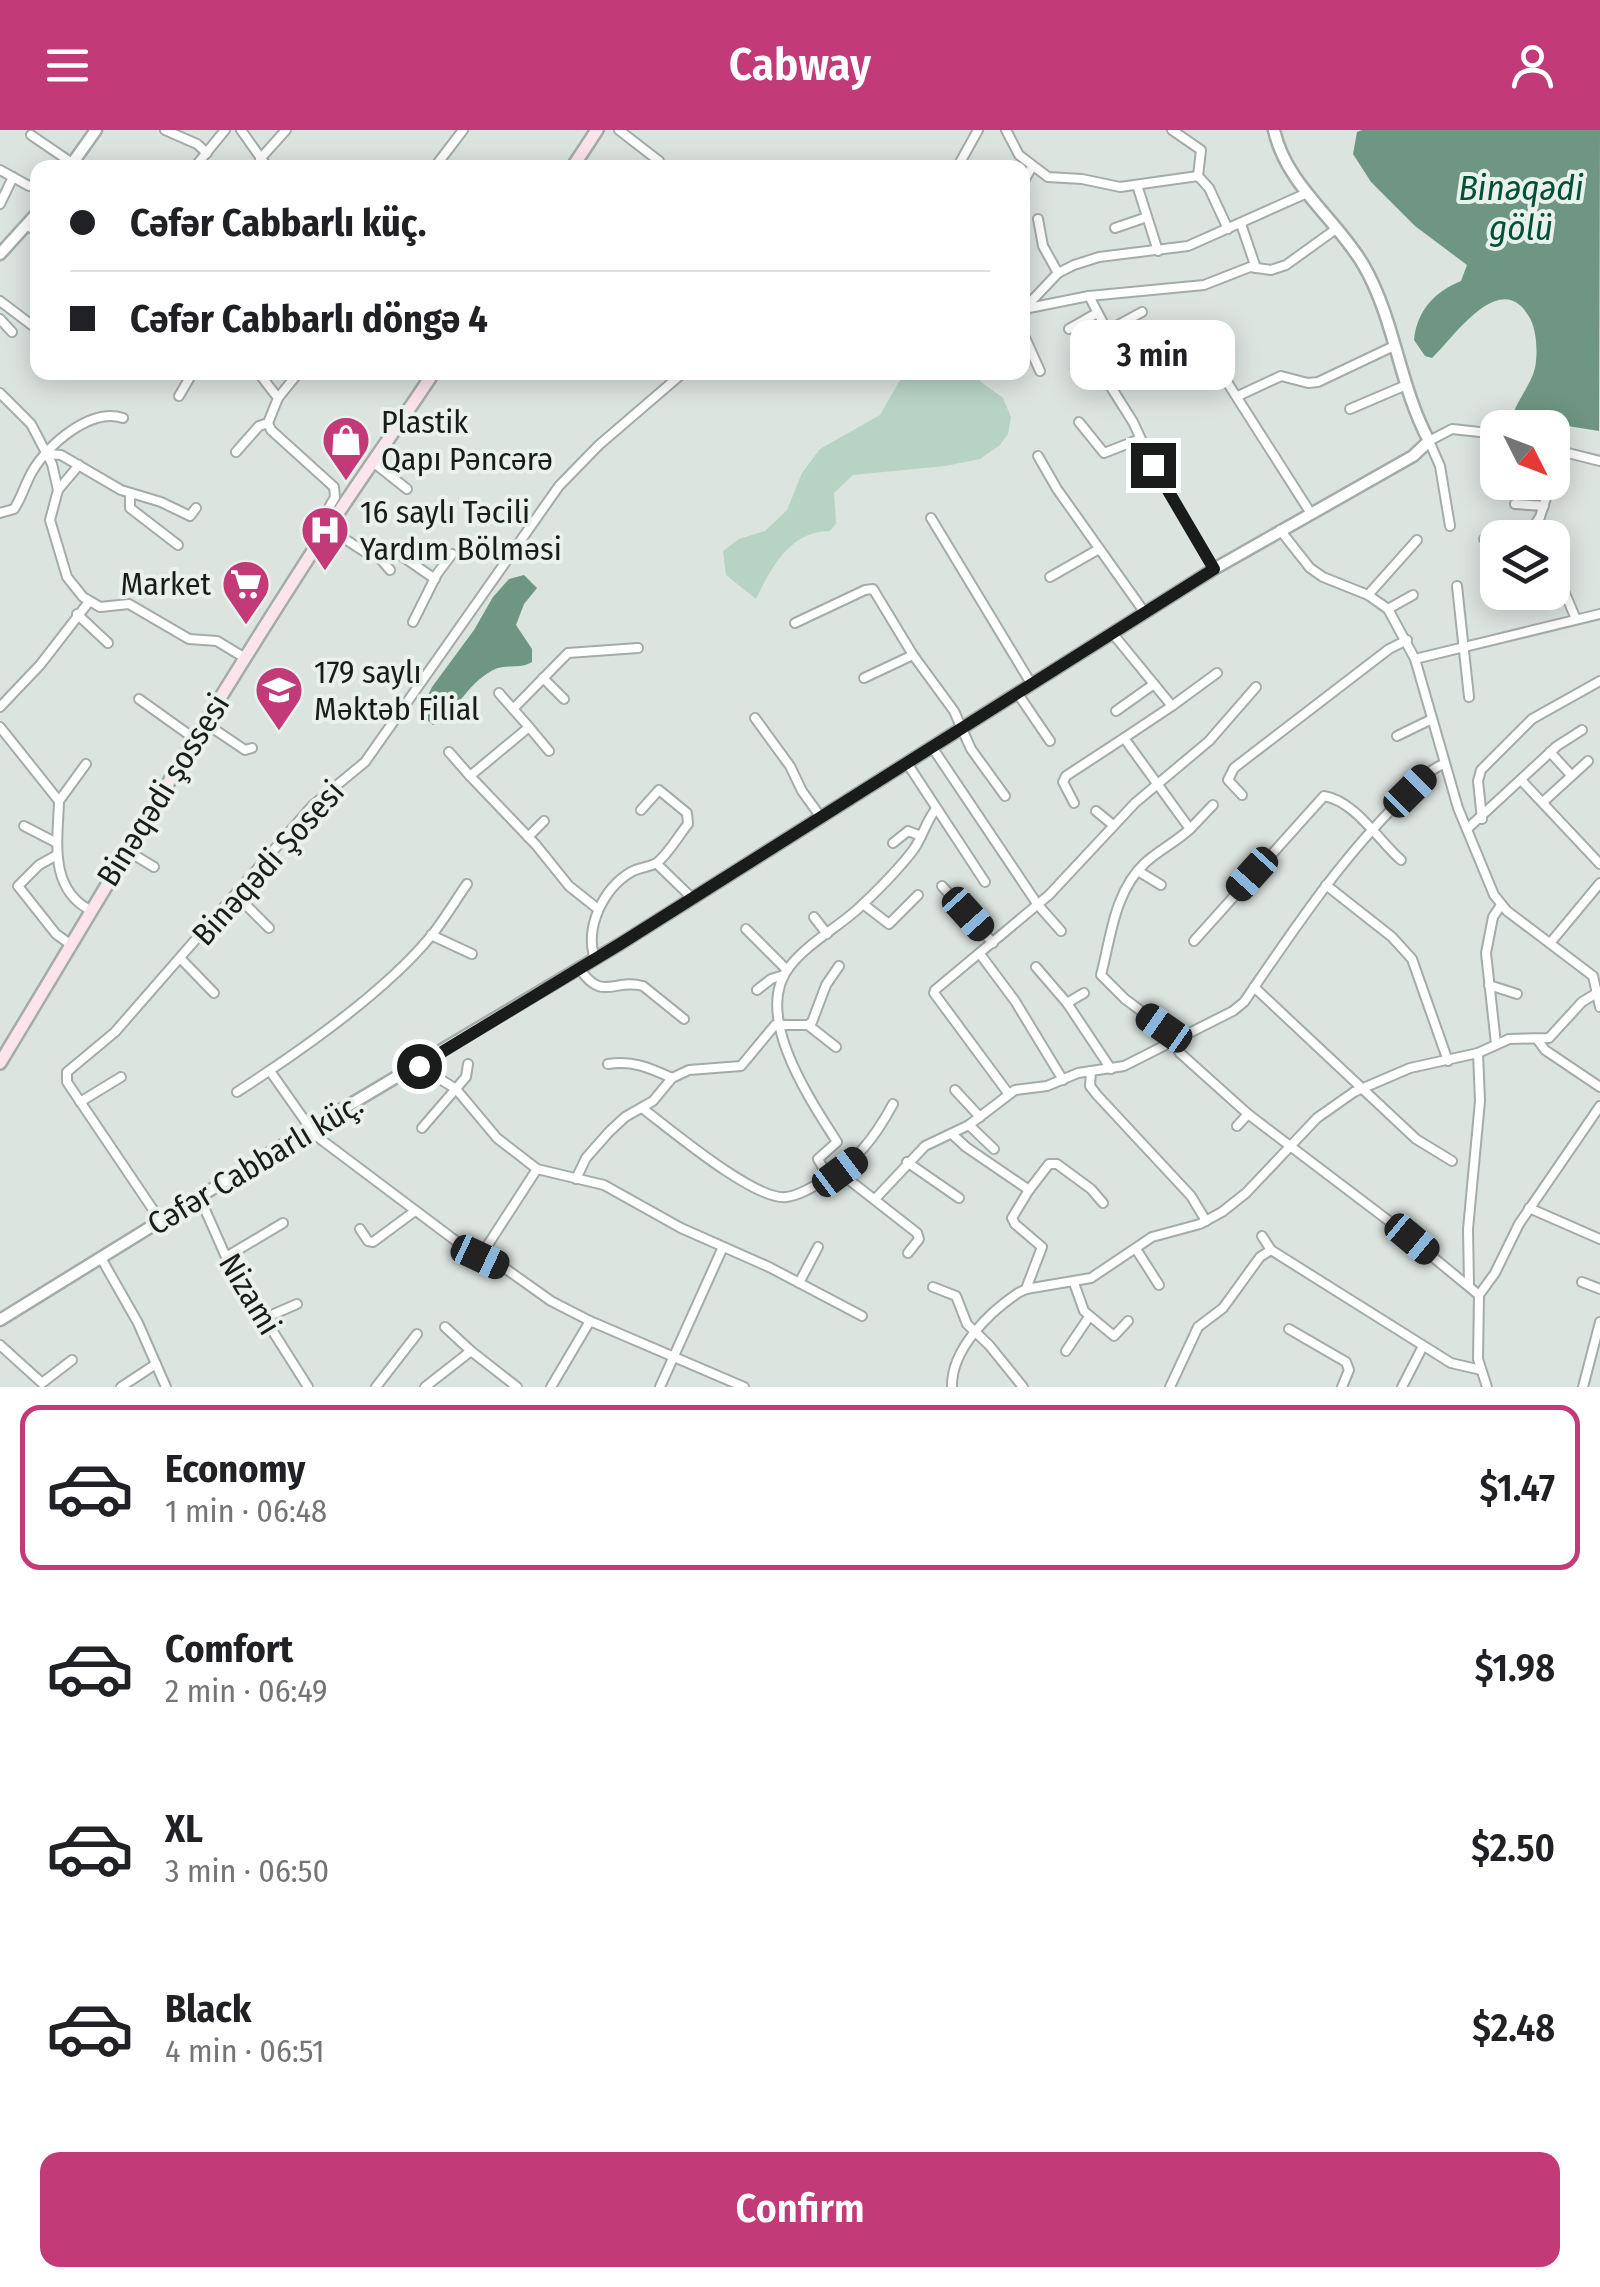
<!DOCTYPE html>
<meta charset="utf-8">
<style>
body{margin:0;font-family:"Fira Sans Condensed",sans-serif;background:#f2f2f2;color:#202124;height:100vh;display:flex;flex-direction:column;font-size:38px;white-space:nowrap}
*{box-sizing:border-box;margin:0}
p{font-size:32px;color:#757577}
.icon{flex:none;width:55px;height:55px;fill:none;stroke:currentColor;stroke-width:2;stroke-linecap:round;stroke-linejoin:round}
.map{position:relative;height:1257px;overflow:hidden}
.drawer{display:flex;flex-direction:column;background:#fff;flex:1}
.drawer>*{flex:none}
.top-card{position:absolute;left:30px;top:30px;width:1000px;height:220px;border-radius:20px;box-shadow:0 5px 25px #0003;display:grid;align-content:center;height:220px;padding:0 40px;background:#fff}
.needle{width:65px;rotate:132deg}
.controls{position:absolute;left:1480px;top:280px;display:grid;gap:20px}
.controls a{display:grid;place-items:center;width:90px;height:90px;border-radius:20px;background:#fff;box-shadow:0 5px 25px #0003;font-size:50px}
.end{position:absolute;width:45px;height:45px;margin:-22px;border:12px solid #191c1a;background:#fff;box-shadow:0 0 0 5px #fff}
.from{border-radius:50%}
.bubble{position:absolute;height:70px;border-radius:20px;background:#fff;box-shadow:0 5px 25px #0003;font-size:32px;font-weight:600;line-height:70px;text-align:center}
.car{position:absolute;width:30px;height:60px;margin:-30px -15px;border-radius:12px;box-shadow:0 0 8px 2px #0007;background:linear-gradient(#222 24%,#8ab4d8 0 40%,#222 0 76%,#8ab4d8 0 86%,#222 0)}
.top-card b{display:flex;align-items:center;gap:35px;height:95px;font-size:38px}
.top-card b+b{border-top:2px solid #e0e0e0}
.top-card i{width:25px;height:25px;background:#202124}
ul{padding:18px 0 0;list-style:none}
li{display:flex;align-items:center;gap:30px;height:165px;margin:0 20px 15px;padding:0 20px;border:5px solid transparent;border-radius:20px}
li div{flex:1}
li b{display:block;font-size:38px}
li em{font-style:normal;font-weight:600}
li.on{border-color:#c23a77}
li>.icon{width:90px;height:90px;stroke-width:1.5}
.button{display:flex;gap:20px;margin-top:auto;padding:20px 40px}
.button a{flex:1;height:115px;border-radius:20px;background:#c23a77;color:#fff;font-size:40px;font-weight:600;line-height:115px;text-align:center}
header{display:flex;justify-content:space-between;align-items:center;height:130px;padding:0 40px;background:#c23a77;color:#fff;font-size:45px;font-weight:600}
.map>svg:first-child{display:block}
.green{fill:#b7d3c4}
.water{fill:#6f9583}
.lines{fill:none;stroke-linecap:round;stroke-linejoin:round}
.minor-casing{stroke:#a4aca8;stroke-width:12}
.tertiary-casing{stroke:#a4aca8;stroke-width:15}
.secondary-casing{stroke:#a4aca8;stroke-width:16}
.minor{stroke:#fff;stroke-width:8}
.tertiary{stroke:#fff;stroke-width:10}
.secondary{stroke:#fce4ec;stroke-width:11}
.route{stroke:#191c1a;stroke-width:12}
.labels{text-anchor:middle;stroke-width:8;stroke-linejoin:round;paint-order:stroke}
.poi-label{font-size:32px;fill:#191c1a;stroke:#e9f1ed;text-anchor:start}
.street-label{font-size:32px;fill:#191c1a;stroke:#e9f1ed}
.water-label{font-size:35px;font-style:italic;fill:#004f36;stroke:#e9f1ed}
</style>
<header><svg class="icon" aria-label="menu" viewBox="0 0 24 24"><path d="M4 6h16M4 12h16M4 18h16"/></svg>Cabway<svg class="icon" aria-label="person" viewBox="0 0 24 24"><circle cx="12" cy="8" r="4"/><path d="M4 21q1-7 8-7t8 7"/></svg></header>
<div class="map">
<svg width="1600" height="1257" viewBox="0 0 1600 1257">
<rect width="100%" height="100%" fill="#dce4e0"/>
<!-- green -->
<path class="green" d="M904,243H977L981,252L1003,268L1011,287L1008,304L1000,315L980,329L945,336L853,345L834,363L836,393L830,401C790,401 771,438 756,469L726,445L723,421L739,409L765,401L787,380L802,343L820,319L880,285Z"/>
<!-- water -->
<g class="water">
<path d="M1362,0H1600L1599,301L1512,287C1517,270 1531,255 1535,238C1538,223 1537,198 1528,185C1499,138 1452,210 1432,228L1425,226L1414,210C1417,181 1434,162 1461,151L1467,135L1415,96L1371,52L1353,24L1357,2Z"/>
<path d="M524,445L537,458L524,474L516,495L532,519V532C519,540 506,533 493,540C465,555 458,582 433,595L425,588L423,576L432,557L474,500L493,467L509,449Z"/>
</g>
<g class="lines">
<!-- minor casing -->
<g class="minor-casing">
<g id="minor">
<polyline points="165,0 197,14 207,23"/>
<polyline points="241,0 268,38"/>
<polyline points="619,0 659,31"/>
<polyline points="1006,0 1019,25 1048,47 1082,49 1120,57 1198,46 1209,58 1228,99"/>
<polyline points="1172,0 1201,20 1198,46"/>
<polyline points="31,5 72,33"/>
<polyline points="260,29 286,0"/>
<polyline points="194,38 225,0"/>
<polyline points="434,38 463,0"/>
<polyline points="957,38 978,0"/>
<polyline points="0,40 29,56"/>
<polyline points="1022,54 1032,37"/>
<polyline points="1137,55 1158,121"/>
<polyline points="0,74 13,47"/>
<polyline points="1038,89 1043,116 1058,143"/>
<polyline points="1241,94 1256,138"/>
<polyline points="27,95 38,103"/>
<polyline points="1115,98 1147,87"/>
<polyline points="0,171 37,199"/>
<polyline points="1024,179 1089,166"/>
<polyline points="1022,181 1058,143 1074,135 1099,127 1188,116 1307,63"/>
<polyline points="0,189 12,202"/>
<polyline points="1069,199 1097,183"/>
<polyline points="1022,201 1040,241"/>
<polyline points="1107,201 1142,182"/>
<polyline points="258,242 278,268 268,293 271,300 334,357 335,367 323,388 328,398 368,424 399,424 435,449"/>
<polyline points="1104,246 1133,292 1153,335 1214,439"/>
<polyline points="0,263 31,294 52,334 58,360 50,390 67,447 83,467 100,477 129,474 189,509 217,511 245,528"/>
<polyline points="179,266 193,242"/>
<polyline points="1238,266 1281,246 1308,253 1318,252 1394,216"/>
<polyline points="278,268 299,242"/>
<polyline points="1350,279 1404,256"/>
<polyline points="1079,292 1104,323 1140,309"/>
<polyline points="1552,319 1600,331"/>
<polyline points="236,322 259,296 268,293"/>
<polyline points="48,324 61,325 121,360 161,372 190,386 196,378"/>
<polyline points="1038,326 1057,359 1145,483"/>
<polyline points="373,332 407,359"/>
<polyline points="1552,349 1561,322"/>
<polyline points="58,360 79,335"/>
<polyline points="130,363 130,378 178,415"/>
<polyline points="1515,374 1544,376"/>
<polyline points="1310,382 1206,219 1187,212 1128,234 1123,231 1089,166 1204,155 1250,137 1271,140 1286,135 1336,99"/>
<path d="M0,383L14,379C22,367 25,354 32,342C47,315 91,277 123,288"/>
<polyline points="931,388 1032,555"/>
<polyline points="1450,396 1440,336 1429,311 1452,299 1498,304"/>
<polyline points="1280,400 1310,438 1323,447 1368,465 1388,479 1415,529 1458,678 1494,765 1507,781 1593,846 1600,877"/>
<polyline points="1484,409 1532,399 1540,387 1551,352"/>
<polyline points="378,426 390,440"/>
<polyline points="1050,447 1099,419"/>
<polyline points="1457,456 1469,567"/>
<polyline points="1564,461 1576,489"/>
<polyline points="1368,465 1417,410"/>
<polyline points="1388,479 1413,465"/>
<polyline points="77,484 108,513"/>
<polyline points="413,492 437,444 452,424"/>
<polyline points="795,493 865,460 873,459 913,525 954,581 971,619 1005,666"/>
<path d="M1113,504L1172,576L1124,608L1190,699C1176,712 1159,720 1145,733C1114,762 1111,807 1101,845L1125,869L1164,898L1180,923L1248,984L1389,1091L1479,1165"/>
<polyline points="1415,529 1600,484"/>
<polyline points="543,548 564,569"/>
<polyline points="864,548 913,525"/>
<polyline points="499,563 513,579"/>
<polyline points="1018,564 1050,611"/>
<polyline points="139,569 195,609"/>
<polyline points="1172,576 1217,543"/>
<polyline points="0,577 40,535 88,473"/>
<polyline points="1116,581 1154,554"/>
<polyline points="755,588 790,636 802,661 820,686"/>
<polyline points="205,593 245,620 252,618"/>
<path d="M0,597L59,671C58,709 48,758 90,780"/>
<polyline points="529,597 549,621"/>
<polyline points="1397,606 1432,589"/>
<polyline points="932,617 1038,775 1061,801"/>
<polyline points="449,622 470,646"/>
<polyline points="1550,622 1571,645"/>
<polyline points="907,633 985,752"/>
<polyline points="1521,650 1600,734"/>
<polyline points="1242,665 1228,650 1234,638 1389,519 1407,510"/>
<polyline points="59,671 86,634"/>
<polyline points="1543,672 1588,631"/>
<polyline points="1074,673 1063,652 1066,646 1124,608"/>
<polyline points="1096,681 1113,695"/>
<polyline points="1482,689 1478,651 1481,640 1532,589 1600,551"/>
<polyline points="24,696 55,712"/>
<polyline points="1190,699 1213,675"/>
<polyline points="1467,699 1557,616 1582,600"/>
<polyline points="528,707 544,691"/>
<polyline points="893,713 908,701 921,706"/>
<polyline points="126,720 154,737"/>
<polyline points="57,725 39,735 18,756 56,804 70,814"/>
<polyline points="657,734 691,767"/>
<polyline points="1138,741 1161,755"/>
<polyline points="1326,755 1392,807 1412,829 1448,931"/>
<polyline points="942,756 993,813"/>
<polyline points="236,765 269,798"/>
<polyline points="863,774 889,794 918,765"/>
<polyline points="598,779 569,756 536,715 470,646 529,597 513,579 568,523 638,518"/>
<polyline points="814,787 827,804"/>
<polyline points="746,799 787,840"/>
<polyline points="431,805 472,824"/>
<path d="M1194,811L1324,666C1355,671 1379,711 1401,730"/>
<polyline points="1551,812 1600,753"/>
<polyline points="980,824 1015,871 1063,950"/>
<polyline points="181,829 214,863"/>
<path d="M595,829C584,797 604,758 631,742C640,737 653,737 659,731C670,721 679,705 688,694L687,683L659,660L641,680"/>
<polyline points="1036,837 1067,873 1111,939"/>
<path d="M579,838C603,873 613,848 643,856L684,889"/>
<polyline points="1489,855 1517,864"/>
<polyline points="1254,857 1416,1009 1452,1031"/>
<polyline points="757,860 771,849 784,845"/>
<polyline points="1067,873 1084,863"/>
<polyline points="808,895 836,917"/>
<polyline points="1537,909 1545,920 1600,957"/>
<polyline points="1496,914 1486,823 1493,787 1501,775"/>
<path d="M608,934C633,930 650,938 672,948"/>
<polyline points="419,936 456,959 497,1008 537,1039 604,1055 681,1098 769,1137 862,1186"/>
<polyline points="270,941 315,1005 468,1120 506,1139 551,1171 590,1191 744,1257"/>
<polyline points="1091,941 1090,956 1097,965 1191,1066 1206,1091"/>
<polyline points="955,960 980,987"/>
<path d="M237,962C299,922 385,862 431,806C444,790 455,771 467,754"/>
<polyline points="1008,963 934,863 935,860 1049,765 1135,673 1209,611 1256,557"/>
<polyline points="80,972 121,947"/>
<path d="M642,978C670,999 755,1071 786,1067C798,1066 811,1058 821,1052C856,1032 874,1009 893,974"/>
<polyline points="969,995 994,1019"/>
<polyline points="1237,996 1248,984"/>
<polyline points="422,998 466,947 468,934"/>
<polyline points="952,1004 966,1017 1029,1060"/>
<polyline points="907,1032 959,1068"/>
<polyline points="839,1042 917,1103 919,1109 908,1123"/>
<path d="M829,1048L818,1029L837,1012C811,971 751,884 790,836C809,812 839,797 861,776C879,759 899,739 914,719C923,706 926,691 936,679"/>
<polyline points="576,1049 586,1028 609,1002 625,987 653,971 672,948 689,940 741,936 775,895 808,895 812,892 826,855 839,836"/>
<polyline points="199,1066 226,1127 308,1257"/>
<path d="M876,1068L925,1016L969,995L1015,960L1047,956L1078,943L1124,936L1233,881L1244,872C1293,801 1340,729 1402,669C1414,657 1427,640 1444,634"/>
<polyline points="1529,1078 1600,1109"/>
<polyline points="160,1090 67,952 67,942 115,902 313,675 365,632 559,356 599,315 684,242"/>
<polyline points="360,1099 368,1111 373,1112 415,1081"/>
<polyline points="1262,1106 1271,1120"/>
<polyline points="1136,1119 1159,1155"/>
<polyline points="226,1127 283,1093"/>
<polyline points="480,1127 537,1039"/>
<polyline points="101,1128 138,1193 166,1257"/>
<polyline points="1582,1152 1600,1159"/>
<polyline points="799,1153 818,1117"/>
<polyline points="1074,1153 1084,1181 1114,1206 1128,1191"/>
<polyline points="1469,1155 1468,1099 1480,971 1478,923"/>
<polyline points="933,1157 956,1166 967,1194 989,1215 1023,1257"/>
<polyline points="1026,1159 1042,1117 1015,1094 1012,1088 1029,1060 1049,1034 1057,1034 1091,1059 1103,1073"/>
<polyline points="267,1187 297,1174"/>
<polyline points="445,1197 471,1221"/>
<polyline points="1289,1199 1346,1232 1349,1240 1342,1257"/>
<polyline points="0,1215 42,1253 72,1230"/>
<polyline points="1066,1221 1089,1187"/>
<polyline points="121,1257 156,1234"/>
<polyline points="376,1257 417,1204"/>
<polyline points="425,1257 471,1221 517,1257"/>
<polyline points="551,1257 590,1191"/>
<polyline points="660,1257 723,1117"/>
<path d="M952,1257C951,1220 988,1183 1018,1163L1026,1159L1091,1148L1152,1107L1200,1094L1222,1082L1246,1063L1317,988L1354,962L1410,938L1478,923L1509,909L1549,908L1582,872L1600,861"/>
<polyline points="1170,1257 1198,1197 1223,1178 1260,1127 1271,1120 1451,1233 1481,1240"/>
<polyline points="1402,1257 1423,1216"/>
<polyline points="1487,1257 1478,1229 1479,1165 1495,1143 1519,1094 1600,976"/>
<polyline points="1583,1257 1600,1192"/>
</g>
</g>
<!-- tertiary casing -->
<g class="tertiary-casing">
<g id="tertiary">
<polyline points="69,38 96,0"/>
<polyline points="0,124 38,82"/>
<path d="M0,1190L309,999L620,814L1214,439L1413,326L1429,311C1399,255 1395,190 1364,136C1337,89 1286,55 1274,0"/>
</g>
</g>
<!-- secondary casing -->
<g class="secondary-casing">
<g id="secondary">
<polyline points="572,38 597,0"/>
<path d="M0,933C100,768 197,601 302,438C344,372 390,308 434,242"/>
</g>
</g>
<!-- minor -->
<use href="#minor" class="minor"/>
<!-- tertiary -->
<use href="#tertiary" class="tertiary"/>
<!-- secondary -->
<use href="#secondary" class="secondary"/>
</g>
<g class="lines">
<!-- route -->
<polyline class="route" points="419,936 620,814 1214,439 1153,335"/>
</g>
<!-- icons -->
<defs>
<g id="shop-pin" transform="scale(2.5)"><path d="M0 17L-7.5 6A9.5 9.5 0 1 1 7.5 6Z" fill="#c23a77" stroke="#e9f1ed"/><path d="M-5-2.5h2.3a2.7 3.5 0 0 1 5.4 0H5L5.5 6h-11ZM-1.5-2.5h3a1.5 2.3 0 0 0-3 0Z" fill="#fff"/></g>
<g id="hospital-pin" transform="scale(2.5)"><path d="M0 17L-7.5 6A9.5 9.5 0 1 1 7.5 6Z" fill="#c23a77" stroke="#e9f1ed"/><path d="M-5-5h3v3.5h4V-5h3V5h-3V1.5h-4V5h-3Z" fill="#fff"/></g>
<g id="supermarket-pin" transform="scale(2.5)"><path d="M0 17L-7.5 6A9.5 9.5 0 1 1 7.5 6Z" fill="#c23a77" stroke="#e9f1ed"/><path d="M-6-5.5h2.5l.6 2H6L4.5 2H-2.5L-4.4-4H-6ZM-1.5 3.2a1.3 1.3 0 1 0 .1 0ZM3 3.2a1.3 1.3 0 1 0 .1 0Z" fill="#fff"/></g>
<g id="school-pin" transform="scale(2.5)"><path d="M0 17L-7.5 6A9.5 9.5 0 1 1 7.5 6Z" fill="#c23a77" stroke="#e9f1ed"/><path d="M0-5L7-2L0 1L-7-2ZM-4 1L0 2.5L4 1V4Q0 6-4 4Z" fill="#fff"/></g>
</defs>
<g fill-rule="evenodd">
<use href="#shop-pin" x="346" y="310"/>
<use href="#hospital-pin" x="325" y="400"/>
<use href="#supermarket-pin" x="246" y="454"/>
<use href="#school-pin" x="279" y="560"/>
</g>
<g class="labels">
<!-- poi labels -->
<g class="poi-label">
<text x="381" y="303">Plastik<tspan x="381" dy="37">Qapı Pəncərə</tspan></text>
<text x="360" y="393">16 saylı Təcili<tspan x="360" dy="37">Yardım Bölməsi</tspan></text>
<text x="211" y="465" text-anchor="end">Market</text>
<text x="314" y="553">179 saylı<tspan x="314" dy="37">Məktəb Filial</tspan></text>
</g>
<!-- street labels -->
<g class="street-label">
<text transform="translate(163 660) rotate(-58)" y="11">Binəqədi şossesi</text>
<text transform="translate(268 733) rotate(-48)" y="11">Binəqədi Şosesi</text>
<text transform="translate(255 1034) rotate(-31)" y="11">Cəfər Cabbarlı küç.</text>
<text transform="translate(250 1164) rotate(59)" y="11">Nizami</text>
</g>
<!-- water labels -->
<g class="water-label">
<text x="1521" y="70">Binəqədi<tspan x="1521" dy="40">gölü</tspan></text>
</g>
</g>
</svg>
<div class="controls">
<a><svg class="needle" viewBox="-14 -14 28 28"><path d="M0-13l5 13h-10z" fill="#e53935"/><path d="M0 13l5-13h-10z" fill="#757577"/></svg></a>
<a><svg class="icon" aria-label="layers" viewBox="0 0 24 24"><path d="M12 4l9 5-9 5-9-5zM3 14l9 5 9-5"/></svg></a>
</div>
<i class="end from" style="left:419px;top:936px"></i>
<i class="end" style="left:1153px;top:335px"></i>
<div class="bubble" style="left:1070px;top:190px;width:165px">3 min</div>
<i class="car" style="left:1410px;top:661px;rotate:45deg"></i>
<i class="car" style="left:1252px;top:744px;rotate:222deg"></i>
<i class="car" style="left:968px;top:784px;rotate:138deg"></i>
<i class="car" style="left:1164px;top:898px;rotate:305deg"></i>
<i class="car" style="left:840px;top:1042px;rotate:53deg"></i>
<i class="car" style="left:1412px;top:1109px;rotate:130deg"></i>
<i class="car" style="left:480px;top:1127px;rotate:115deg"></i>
<div class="top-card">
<b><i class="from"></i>Cəfər Cabbarlı küç.</b>
<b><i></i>Cəfər Cabbarlı döngə 4</b>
</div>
</div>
<section class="drawer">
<ul>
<li class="on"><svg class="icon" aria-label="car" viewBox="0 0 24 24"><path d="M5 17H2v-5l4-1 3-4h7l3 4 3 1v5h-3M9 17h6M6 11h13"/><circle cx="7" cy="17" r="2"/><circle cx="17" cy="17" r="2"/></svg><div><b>Economy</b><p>1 min · 06:48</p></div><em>$1.47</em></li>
<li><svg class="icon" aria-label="car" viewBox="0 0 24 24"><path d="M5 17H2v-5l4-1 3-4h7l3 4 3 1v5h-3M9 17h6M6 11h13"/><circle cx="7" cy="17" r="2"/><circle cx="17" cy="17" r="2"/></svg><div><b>Comfort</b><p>2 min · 06:49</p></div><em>$1.98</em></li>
<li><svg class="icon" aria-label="car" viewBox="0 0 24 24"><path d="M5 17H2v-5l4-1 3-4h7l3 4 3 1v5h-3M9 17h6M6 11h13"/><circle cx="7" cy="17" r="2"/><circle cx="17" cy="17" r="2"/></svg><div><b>XL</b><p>3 min · 06:50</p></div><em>$2.50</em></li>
<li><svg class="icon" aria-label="car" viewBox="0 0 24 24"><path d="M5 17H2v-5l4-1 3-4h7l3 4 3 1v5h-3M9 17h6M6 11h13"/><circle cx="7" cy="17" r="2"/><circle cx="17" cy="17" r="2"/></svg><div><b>Black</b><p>4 min · 06:51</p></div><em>$2.48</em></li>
</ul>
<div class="button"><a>Confirm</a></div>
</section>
